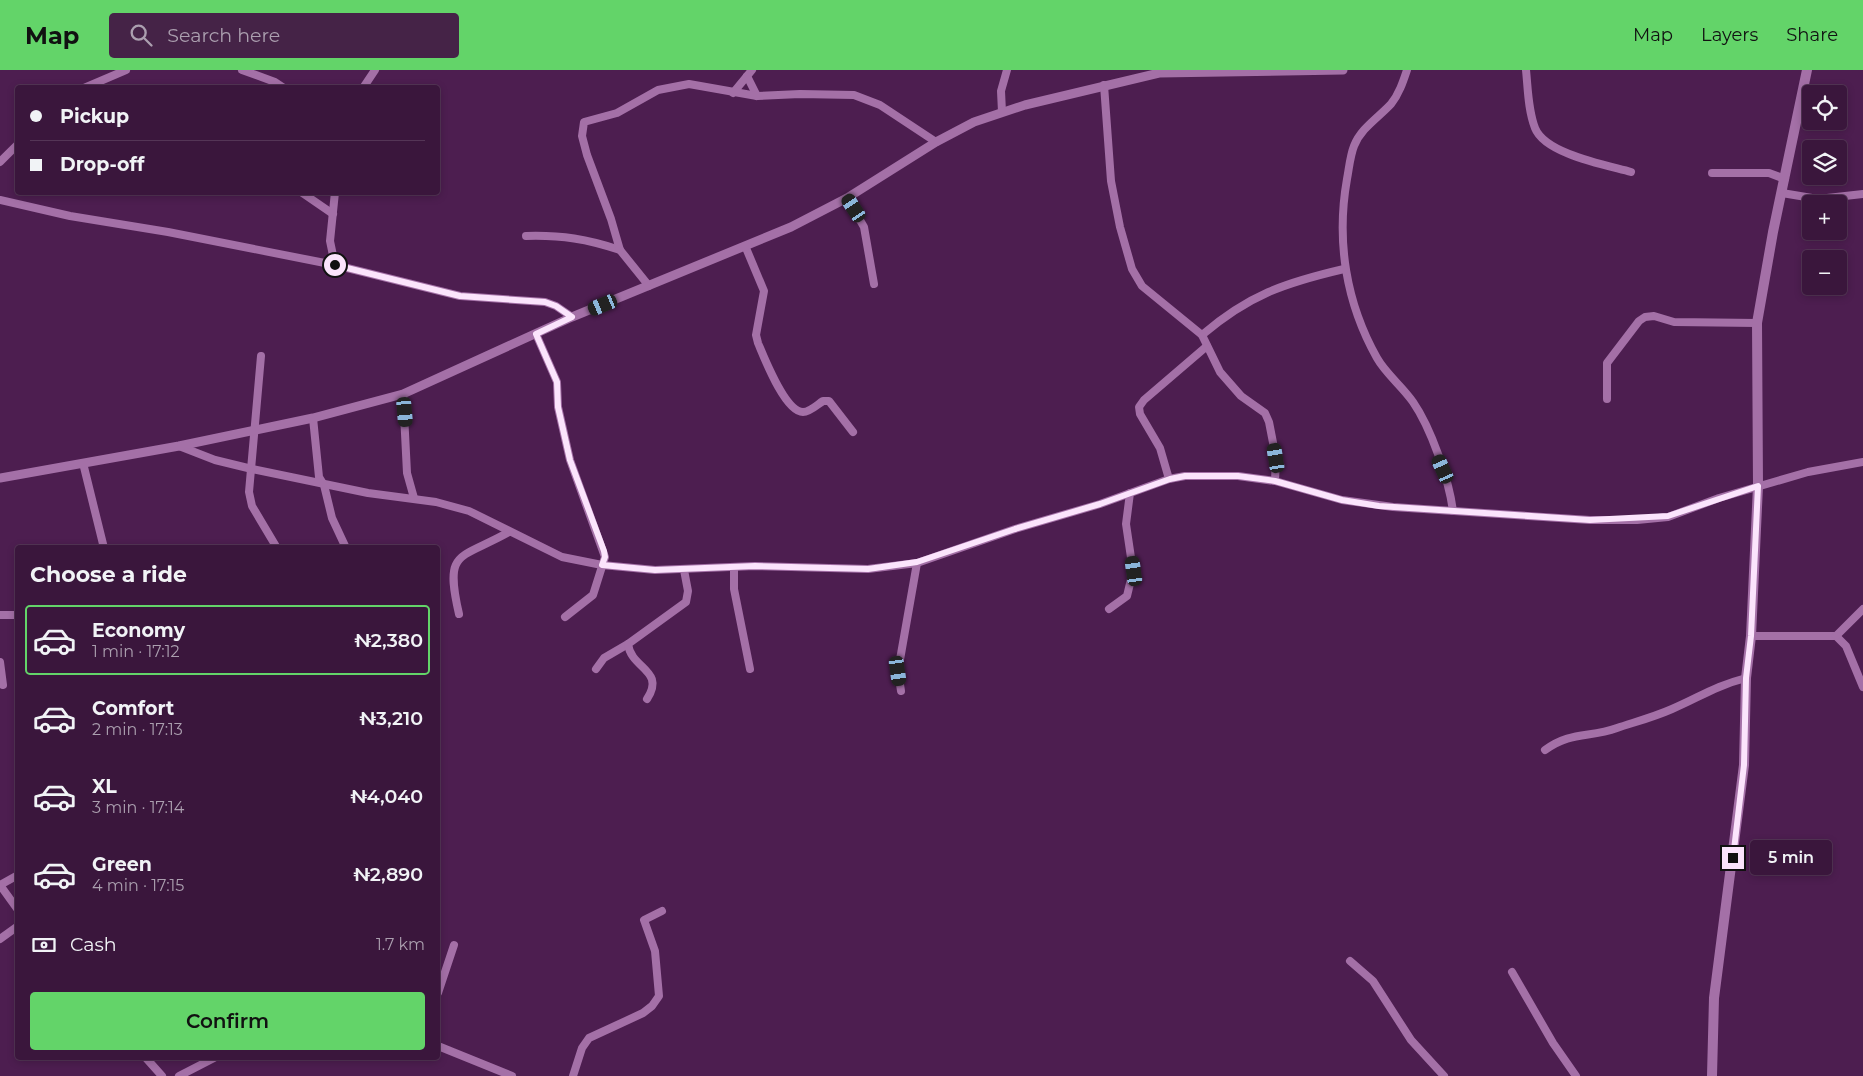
<!DOCTYPE html>
<meta charset="utf-8">
<style>
body{margin:0;font-family:Montserrat,sans-serif;background:#452347;color:#f1f3f6;height:100vh;display:flex;flex-direction:column;font-size:19px;white-space:nowrap}
*{box-sizing:border-box;margin:0}
p{font-size:16px;color:#ab9faf}
.icon{flex:none;width:28px;height:28px;fill:none;stroke:currentColor;stroke-width:2;stroke-linecap:round;stroke-linejoin:round}
.map{position:relative;flex:1;overflow:hidden}
.drawer{position:absolute;left:15px;top:475px;width:425px;height:515px;display:flex;flex-direction:column;background:#3a163c;border-radius:5px;box-shadow:0 2px 8px #0003,0 0 0 1px #543556}
.drawer>*{flex:none}
.hud{position:absolute;left:15px;top:15px;width:425px;height:110px;border-radius:5px;box-shadow:0 2px 8px #0003,0 0 0 1px #543556;display:grid;align-content:center;height:110px;padding:0 15px;background:#3a163c}
.buttons{position:absolute;left:1802px;top:15px;display:grid;gap:10px}
.buttons a{display:grid;place-items:center;width:45px;height:45px;border-radius:5px;background:#3a163c;box-shadow:0 2px 8px #0003,0 0 0 1px #543556;font-size:25px}
.end{position:absolute;width:22px;height:22px;margin:-11px;border:6px solid #fbe4fc;background:#111;box-shadow:0 0 0 2px #111}
.from{border-radius:50%}
.bubble{position:absolute;height:35px;border-radius:5px;background:#3a163c;box-shadow:0 2px 8px #0003,0 0 0 1px #543556;font-size:16px;font-weight:600;line-height:35px;text-align:center}
.car{position:absolute;width:15px;height:30px;margin:-15px -8px;border-radius:6px;box-shadow:0 0 4px 1px #0007;background:linear-gradient(#222 24%,#8ab4d8 0 40%,#222 0 76%,#8ab4d8 0 86%,#222 0)}
.hud b{display:flex;align-items:center;gap:18px;height:48px;font-size:19px}
.hud b+b{border-top:1px solid #543556}
.hud i{width:12px;height:12px;background:#f1f3f6}
ul{padding:0;list-style:none}
li{display:flex;align-items:center;gap:15px;height:70px;margin:0 10px 8px;padding:0 5px;border:2px solid transparent;border-radius:5px}
li div{flex:1}
li b{display:block;font-size:19px}
li em{font-style:normal;font-weight:600}
li.selected{border-color:#63d469}
li>.icon{width:45px;height:45px;stroke-width:1.5}
h2{padding:0 15px;font-size:22px;line-height:60px}
.pay{display:flex;align-items:center;gap:12px;height:55px;padding:0 15px;font-size:19px}
.pay p{margin-inline-start:auto}
.primary-button{display:flex;gap:10px;margin-top:auto;padding:10px 15px}
.primary-button a{flex:1;height:58px;border-radius:5px;background:#63d469;color:#111;font-size:20px;font-weight:600;line-height:58px;text-align:center}
header{display:flex;align-items:center;gap:30px;box-sizing:border-box;height:70px;padding:0 25px;background:#63d469;color:#111}
header strong{font-size:24px}
nav{display:flex;gap:28px;margin-inline-start:auto;font-size:18px}
.search{width:350px;height:45px;background:#452347;display:flex;align-items:center;gap:12px;box-sizing:border-box;padding:0 18px;border-radius:5px;color:#ab9faf;font-size:19px}
.map>svg:first-child{display:block}
.lines{fill:none;stroke-linecap:round;stroke-linejoin:round}
.minor{stroke:#a470a7;stroke-width:8}
.tertiary{stroke:#a470a7;stroke-width:9}
.secondary{stroke:#a470a7;stroke-width:10}
.route{stroke:#fbe4fc;stroke-width:6}
</style>
<header>
<strong>Map</strong>
<div class="search"><svg class="icon" aria-label="search" viewBox="0 0 24 24"><circle cx="10" cy="10" r="6"/><path d="M15 15l6 6"/></svg>Search here</div>
<nav><a>Map</a><a>Layers</a><a>Share</a></nav>
</header>
<div class="map">
<svg width="1863" height="1006" viewBox="0 0 1863 1006">
<rect width="100%" height="100%" fill="#4d1e50"/>
<g class="lines">
<!-- minor -->
<g class="minor">
<polyline points="242,0 275,12 284,18"/>
<path d="M1407,0C1403,12 1399,24 1391,34C1378,48 1361,58 1354,76C1350,86 1349,99 1347,109C1336,171 1346,233 1377,288C1386,304 1402,316 1413,332C1431,358 1449,410 1453,441"/>
<path d="M1526,0C1528,19 1528,40 1535,58C1545,84 1606,95 1631,102"/>
<polyline points="747,6 757,26"/>
<polyline points="1104,15 1111,111 1120,157 1132,199 1142,216 1202,265 1220,302 1241,326 1265,343 1269,352 1276,388 1275,411"/>
<polyline points="84,18 126,0"/>
<polyline points="363,18 375,0"/>
<polyline points="733,23 752,0"/>
<polyline points="1002,42 1001,21 1007,0"/>
<polyline points="0,92 18,74"/>
<polyline points="1712,103 1769,103 1785,109"/>
<polyline points="301,122 333,144"/>
<polyline points="335,122 330,171 335,195"/>
<polyline points="1782,123 1818,129 1863,124"/>
<polyline points="847,128 864,157 874,214"/>
<polyline points="0,130 70,146 168,162 335,195 460,226 545,232 556,236 572,247"/>
<path d="M526,166C562,165 587,169 620,180"/>
<path d="M746,178L764,221L756,265L758,273C764,287 785,342 803,342C810,342 818,334 823,331H829L853,362"/>
<polyline points="649,216 620,180 611,149 587,85 582,66 584,52 617,43 658,20 689,14 757,26 800,24 854,25 880,35 936,72"/>
<polyline points="536,264 557,312 558,337 570,390 605,487 593,525 565,547"/>
<path d="M1202,265C1249,225 1284,213 1344,199"/>
<polyline points="261,286 249,422 252,436 277,478"/>
<polyline points="403,324 407,403 414,428"/>
<polyline points="1607,329 1607,293 1639,251 1645,247 1654,246 1674,252 1757,253"/>
<polyline points="313,348 319,407 324,415 332,448 346,478"/>
<polyline points="179,376 215,390 252,399 368,423 436,432 469,441 562,487 602,495 655,500 755,496 868,499 917,493 1015,459 1100,434 1169,409 1185,406 1238,406 1275,411 1342,430 1393,437 1590,450 1637,450 1668,447 1719,428 1808,402 1863,392"/>
<polyline points="83,393 104,478"/>
<polyline points="1169,409 1160,378 1140,344 1139,337 1144,330 1207,276"/>
<polyline points="734,498 734,519 750,599"/>
<polyline points="1109,539 1127,526 1133,501 1126,454 1130,423"/>
<path d="M459,544C444,479 459,490 509,462"/>
<polyline points="0,545 18,545"/>
<polyline points="1751,566 1836,566 1846,576 1863,617"/>
<polyline points="1836,566 1863,539"/>
<polyline points="0,592 3,615"/>
<polyline points="596,599 604,588 628,574"/>
<polyline points="901,621 898,601 917,493"/>
<path d="M647,629C666,600 631,599 628,574L686,532L688,521L684,500"/>
<path d="M1545,680C1571,661 1589,668 1617,658C1635,652 1654,647 1672,639C1700,627 1715,616 1746,608"/>
<polyline points="0,815 18,840"/>
<polyline points="0,815 18,805"/>
<polyline points="0,869 18,856"/>
<polyline points="1350,891 1373,911 1411,970 1444,1006"/>
<polyline points="1512,902 1553,973 1576,1006"/>
<polyline points="438,923 454,875"/>
<polyline points="438,976 512,1006"/>
<polyline points="146,988 162,1006"/>
<polyline points="179,1006 214,988"/>
<polyline points="573,1006 582,978 589,968 643,943 652,936 659,926 655,881 644,850 662,841"/>
</g>
<!-- tertiary -->
<polyline class="tertiary" points="0,408 179,376 313,348 403,324 572,247 791,157 847,128 936,72 974,52 1025,35 1159,3 1343,0"/>
<!-- secondary -->
<polyline class="secondary" points="1712,1006 1714,928 1744,695 1746,608 1751,566 1758,416 1757,253 1773,162 1807,0"/>
</g>
<g class="lines">
<!-- route -->
<polyline class="route" points="335,195 460,226 545,232 556,236 572,247 536,264 557,312 558,337 570,390 604,481 605,487 602,495 655,500 755,496 868,499 917,492 1015,459 1100,434 1170,409 1185,406 1238,406 1275,411 1342,430 1379,436 1590,450 1668,446 1758,416 1751,566 1746,608 1744,695 1733,788"/>
</g>
</svg>
<div class="buttons">
<a><svg class="icon" aria-label="locate" viewBox="0 0 24 24"><circle cx="12" cy="12" r="6"/><path d="M12 2v4M12 18v4M2 12h4M18 12h4"/></svg></a>
<a><svg class="icon" aria-label="layers" viewBox="0 0 24 24"><path d="M12 4l9 5-9 5-9-5zM3 14l9 5 9-5"/></svg></a>
<a>+</a>
<a>−</a>
</div>
<i class="end from" style="left:335px;top:195px"></i>
<i class="end" style="left:1733px;top:788px"></i>
<div class="bubble" style="left:1750px;top:770px;width:82px">5 min</div>
<i class="car" style="left:854px;top:138px;rotate:327deg"></i>
<i class="car" style="left:603px;top:235px;rotate:248deg"></i>
<i class="car" style="left:405px;top:342px;rotate:175deg"></i>
<i class="car" style="left:1276px;top:388px;rotate:351deg"></i>
<i class="car" style="left:1443px;top:399px;rotate:336deg"></i>
<i class="car" style="left:1134px;top:501px;rotate:352deg"></i>
<i class="car" style="left:898px;top:601px;rotate:172deg"></i>
<div class="hud">
<b><i class="from"></i>Pickup</b>
<b><i></i>Drop-off</b>
</div>
<section class="drawer">
<h2>Choose a ride</h2>
<ul>
<li class="selected"><svg class="icon" aria-label="car" viewBox="0 0 24 24"><path d="M5 17H2v-5l4-1 3-4h7l3 4 3 1v5h-3M9 17h6M6 11h13"/><circle cx="7" cy="17" r="2"/><circle cx="17" cy="17" r="2"/></svg><div><b>Economy</b><p>1 min · 17:12</p></div><em>₦2,380</em></li>
<li><svg class="icon" aria-label="car" viewBox="0 0 24 24"><path d="M5 17H2v-5l4-1 3-4h7l3 4 3 1v5h-3M9 17h6M6 11h13"/><circle cx="7" cy="17" r="2"/><circle cx="17" cy="17" r="2"/></svg><div><b>Comfort</b><p>2 min · 17:13</p></div><em>₦3,210</em></li>
<li><svg class="icon" aria-label="car" viewBox="0 0 24 24"><path d="M5 17H2v-5l4-1 3-4h7l3 4 3 1v5h-3M9 17h6M6 11h13"/><circle cx="7" cy="17" r="2"/><circle cx="17" cy="17" r="2"/></svg><div><b>XL</b><p>3 min · 17:14</p></div><em>₦4,040</em></li>
<li><svg class="icon" aria-label="car" viewBox="0 0 24 24"><path d="M5 17H2v-5l4-1 3-4h7l3 4 3 1v5h-3M9 17h6M6 11h13"/><circle cx="7" cy="17" r="2"/><circle cx="17" cy="17" r="2"/></svg><div><b>Green</b><p>4 min · 17:15</p></div><em>₦2,890</em></li>
</ul>
<div class="pay"><svg class="icon" aria-label="cash" viewBox="0 0 24 24"><path d="M3 7h18v10H3z"/><circle cx="12" cy="12" r="2"/></svg>Cash<p>1.7 km</p></div>
<div class="primary-button"><a>Confirm</a></div>
</section>
</div>
